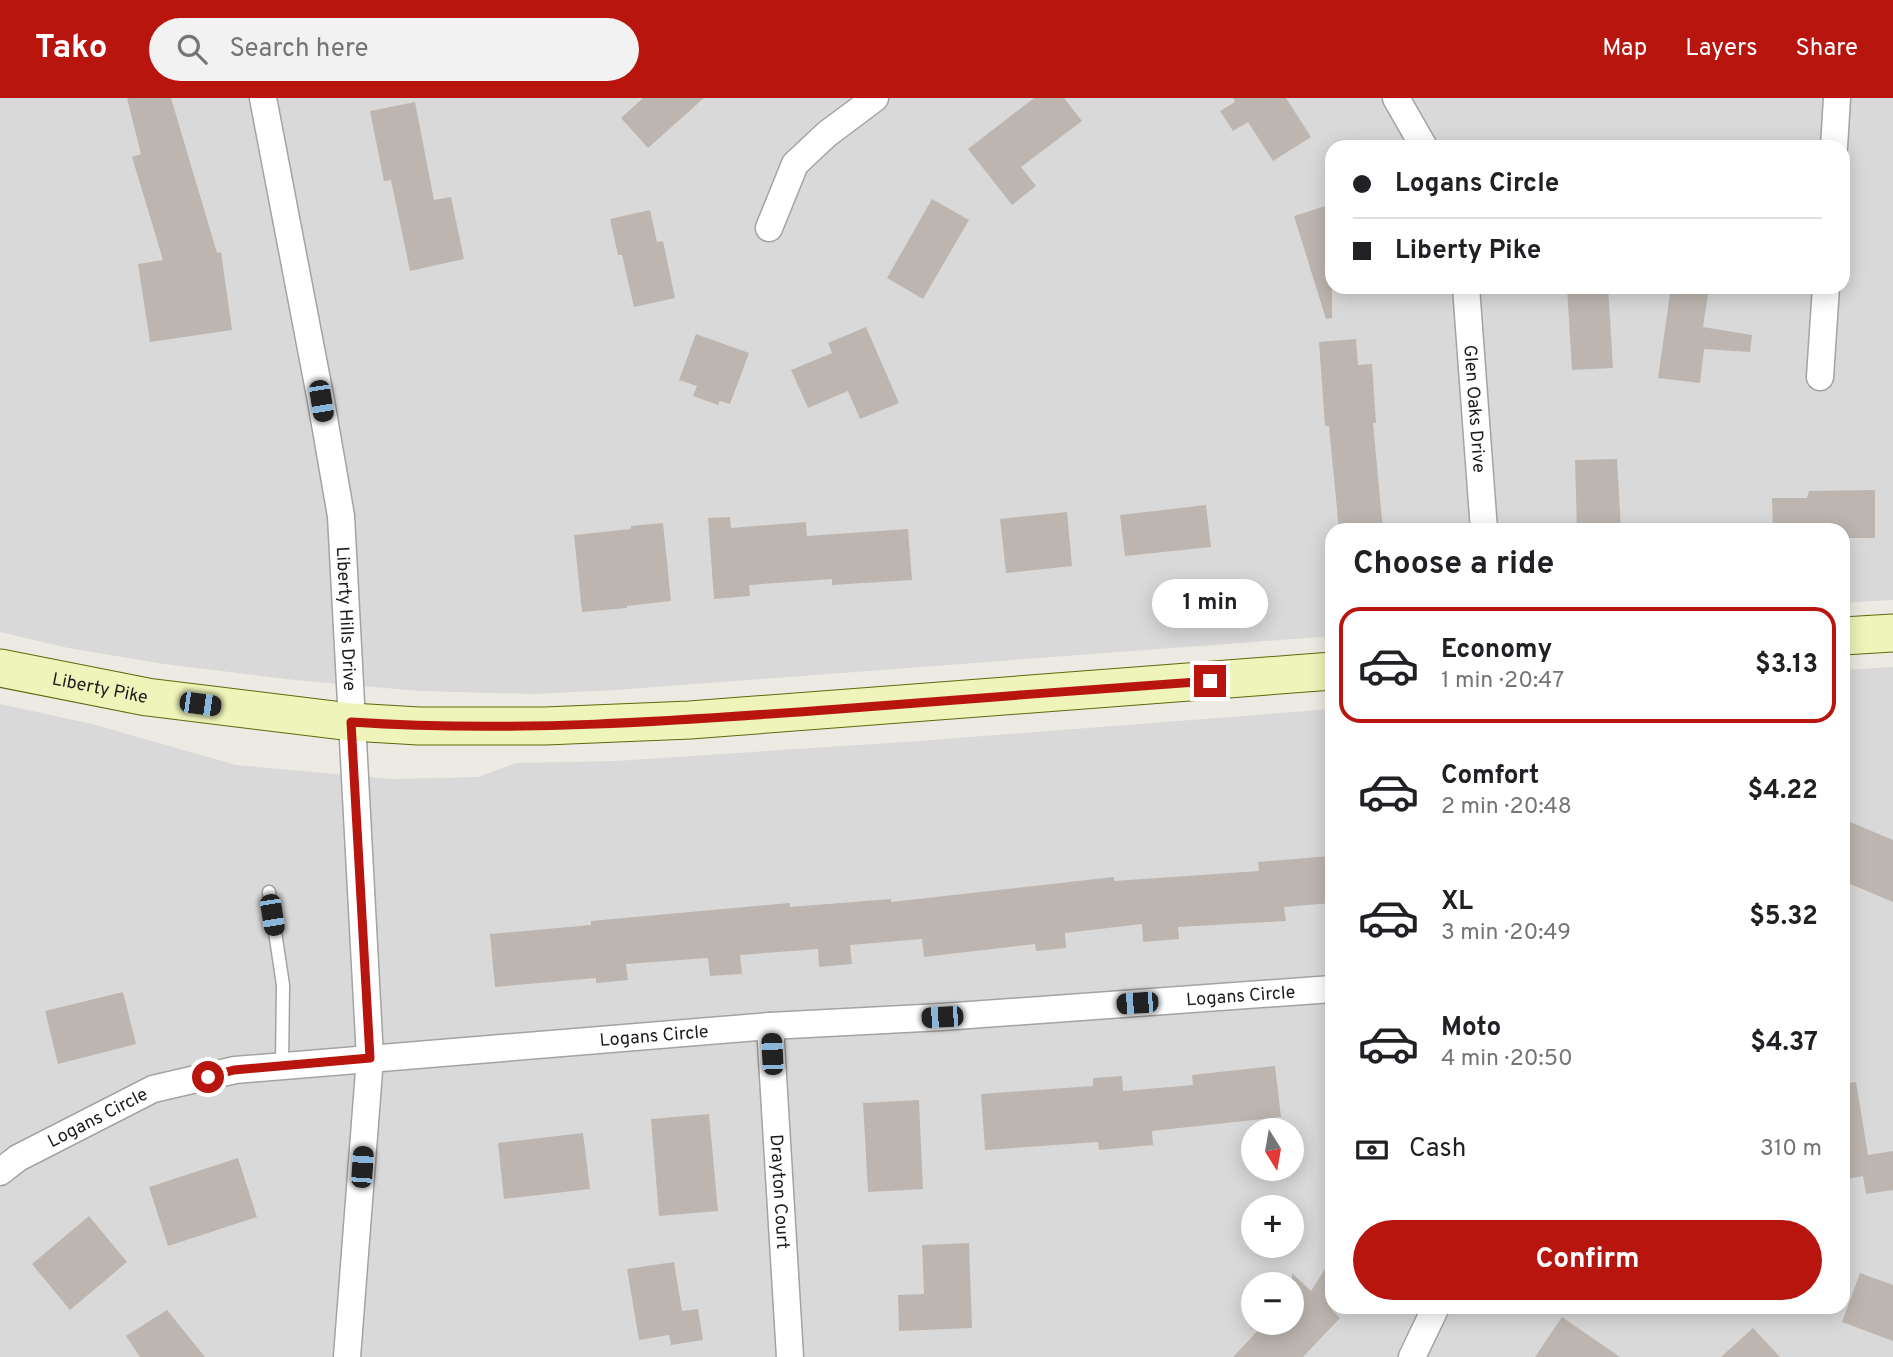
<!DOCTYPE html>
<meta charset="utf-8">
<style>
body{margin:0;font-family:Overpass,sans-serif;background:#f2f2f2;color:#202124;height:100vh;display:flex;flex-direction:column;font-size:26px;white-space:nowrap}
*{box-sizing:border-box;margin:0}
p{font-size:23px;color:#757577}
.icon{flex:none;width:38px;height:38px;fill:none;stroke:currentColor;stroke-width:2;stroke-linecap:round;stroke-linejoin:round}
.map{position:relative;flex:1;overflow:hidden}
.details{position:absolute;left:1325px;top:425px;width:525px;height:791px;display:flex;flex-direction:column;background:#fff;border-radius:21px;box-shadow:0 4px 18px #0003}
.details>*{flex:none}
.banner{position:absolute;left:1325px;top:42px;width:525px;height:154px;border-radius:21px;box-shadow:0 4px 18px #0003;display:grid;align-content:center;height:154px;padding:0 28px;background:#fff}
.needle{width:46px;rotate:169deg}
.buttons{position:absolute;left:1241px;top:1020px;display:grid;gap:14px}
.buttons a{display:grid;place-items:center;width:63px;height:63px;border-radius:50%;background:#fff;box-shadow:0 4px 18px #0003;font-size:35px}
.end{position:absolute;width:32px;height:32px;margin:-16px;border:9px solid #b9150f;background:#fff;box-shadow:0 0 0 4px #fff}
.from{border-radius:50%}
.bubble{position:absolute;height:49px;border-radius:24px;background:#fff;box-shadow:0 4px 18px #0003;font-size:23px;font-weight:700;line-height:49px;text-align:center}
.car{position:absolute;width:21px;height:42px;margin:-21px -10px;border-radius:9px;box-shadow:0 0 5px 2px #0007;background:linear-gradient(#222 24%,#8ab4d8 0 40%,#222 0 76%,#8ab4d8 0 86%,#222 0)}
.banner b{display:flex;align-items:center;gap:24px;height:66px;font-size:26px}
.banner b+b{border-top:2px solid #e0e0e0}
.banner i{width:18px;height:18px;background:#202124}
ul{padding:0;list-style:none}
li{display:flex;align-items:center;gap:21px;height:116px;margin:0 14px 10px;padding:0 14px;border:4px solid transparent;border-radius:21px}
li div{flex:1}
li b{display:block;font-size:26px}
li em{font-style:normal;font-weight:700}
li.active{border-color:#b9150f}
li>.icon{width:63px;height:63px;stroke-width:1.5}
h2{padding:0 28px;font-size:32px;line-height:84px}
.pay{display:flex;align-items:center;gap:18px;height:77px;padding:0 28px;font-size:26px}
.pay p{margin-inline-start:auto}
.cta{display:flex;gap:14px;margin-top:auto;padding:14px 28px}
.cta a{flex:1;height:80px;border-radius:42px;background:#b9150f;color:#fff;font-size:28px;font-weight:700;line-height:80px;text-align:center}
header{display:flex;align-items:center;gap:42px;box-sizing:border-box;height:98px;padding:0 35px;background:#b9150f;color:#fff}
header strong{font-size:33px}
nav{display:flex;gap:38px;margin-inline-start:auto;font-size:24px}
.search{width:490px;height:63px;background:#f2f2f2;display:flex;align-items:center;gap:18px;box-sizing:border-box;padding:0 24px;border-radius:38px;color:#757577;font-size:26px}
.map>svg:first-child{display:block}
.residential{fill:#dad9d9;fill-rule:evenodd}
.building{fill:#bdb6b0}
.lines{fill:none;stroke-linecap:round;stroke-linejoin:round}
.lane-casing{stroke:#a3a3a3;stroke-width:15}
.street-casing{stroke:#a3a3a3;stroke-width:29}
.secondary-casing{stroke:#5c6a0d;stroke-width:39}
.lane{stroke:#fff;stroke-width:12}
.street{stroke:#fff;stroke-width:26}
.secondary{stroke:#eff4ba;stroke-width:37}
.route{stroke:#b9150f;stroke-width:9}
.labels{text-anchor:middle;stroke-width:7;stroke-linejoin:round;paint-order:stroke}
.street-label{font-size:18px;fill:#1c1c1c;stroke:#fff}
</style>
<header>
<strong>Tako</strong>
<div class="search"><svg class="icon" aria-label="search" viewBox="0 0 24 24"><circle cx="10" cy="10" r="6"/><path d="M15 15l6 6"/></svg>Search here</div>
<nav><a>Map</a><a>Layers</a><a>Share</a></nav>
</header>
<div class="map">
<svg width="1893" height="1259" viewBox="0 0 1893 1259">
<rect width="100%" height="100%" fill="#edeae3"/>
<!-- residential -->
<g class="residential">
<path d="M0,0H1893V502L1843,505V432H1332V538L616,592L532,596L420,593L294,582L164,566L68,550L0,534ZM1332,49H1843V189H1332Z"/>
<path d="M1893,569V1259H0V606L92,626L236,667L391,681L478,679L516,665L616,663L919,643L1332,611V1209H1843V572ZM1253,1032H1292V1071H1253ZM1253,1110H1292V1148H1253ZM1253,1186H1292V1225H1253Z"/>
</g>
<!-- building -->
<g class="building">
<polygon points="127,0 171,0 217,155 221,154 232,232 150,244 138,166 163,162 132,59 141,56"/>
<polygon points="643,0 704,0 648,50 621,20"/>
<polygon points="1034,0 1064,0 1082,23 1021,69 1036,88 1012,107 968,51"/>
<polygon points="1233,0 1286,0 1311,39 1273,63 1248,24 1233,33 1220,13 1235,4"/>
<polygon points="415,4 434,102 451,99 464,161 410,173 391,82 384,83 370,13"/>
<polygon points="932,101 969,122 923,201 887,180"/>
<polygon points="1332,106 1332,220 1326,221 1294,118"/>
<polygon points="650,112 657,144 663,143 675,200 634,209 622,157 618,157 610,121"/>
<polygon points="1567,189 1608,189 1613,270 1572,272"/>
<polygon points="1671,189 1709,189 1703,229 1752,237 1750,254 1704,251 1700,285 1658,280"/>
<polygon points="866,229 899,305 860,321 848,293 808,310 791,272 832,255 828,245"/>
<polygon points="696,236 749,255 730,306 720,303 718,307 693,298 697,288 679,282"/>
<polygon points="1356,241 1358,267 1372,266 1376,325 1373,325 1383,432 1339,432 1329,328 1325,328 1319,244"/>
<polygon points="1617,361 1621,432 1577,432 1575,362"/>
<polygon points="1875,392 1875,440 1843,440 1843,432 1773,432 1772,400 1807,400 1809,393"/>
<polygon points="1206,407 1211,449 1125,458 1120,417"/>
<polygon points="1067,414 1072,468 1006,475 1000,421"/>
<polygon points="730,419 731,430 806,424 807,438 908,431 912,482 832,487 832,481 749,487 750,498 714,501 708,420"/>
<polygon points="663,425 671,503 627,508 627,510 582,514 574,437 631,431 631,428"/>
<polygon points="1843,721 1893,742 1893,804 1843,783"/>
<polygon points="1331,758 1332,805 1284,809 1286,823 1178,829 1179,841 1143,844 1142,826 1065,835 1066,850 1036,853 1035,846 924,859 922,841 850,847 852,866 819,869 818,851 740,857 742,876 710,878 708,860 626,866 628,882 596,885 596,880 495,889 490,836 591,827 591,823 790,805 790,809 891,801 891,804 1114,779 1114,783 1259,773 1258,764"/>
<polygon points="123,894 136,946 58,966 45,913"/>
<polygon points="1275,968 1281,1019 1152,1033 1153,1047 1099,1052 1098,1044 985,1052 981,996 1093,988 1093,980 1122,978 1123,993 1193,987 1192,977"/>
<polygon points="1856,984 1868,1057 1893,1053 1893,1092 1866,1096 1863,1078 1843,1082 1843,986"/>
<polygon points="919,1002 923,1091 868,1094 863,1005"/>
<polygon points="709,1016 718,1113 659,1118 651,1021"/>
<polygon points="583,1035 590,1091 504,1101 498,1045"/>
<polygon points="238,1060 257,1119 168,1148 149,1089"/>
<polygon points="89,1118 127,1164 70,1212 32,1166"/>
<polygon points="969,1145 972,1230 899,1233 898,1197 924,1196 922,1147"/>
<polygon points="1332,1160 1332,1212 1340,1220 1303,1259 1233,1259 1265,1225 1292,1225 1292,1175 1311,1193"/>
<polygon points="674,1164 682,1213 698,1211 703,1242 671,1247 669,1237 639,1242 627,1171"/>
<polygon points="1860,1175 1893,1187 1893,1243 1842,1224"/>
<polygon points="167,1212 205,1259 140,1259 126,1238"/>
<polygon points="1562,1219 1620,1259 1535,1259"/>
<polygon points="1753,1230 1780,1259 1721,1259"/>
</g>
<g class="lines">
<!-- lane casing -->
<g class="lane-casing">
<polyline id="lane" points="269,794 283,887 282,968"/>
</g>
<!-- street casing -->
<g class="street-casing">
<g id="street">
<path id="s1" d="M263,0L321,303L341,418L370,960L347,1259"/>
<polyline points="1396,0 1424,49"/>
<polyline points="1834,49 1837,0"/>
<polyline points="769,130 795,66 827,36 875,0"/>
<path id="s2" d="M1466,189L1484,432"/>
<polyline points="1820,279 1826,189"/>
<path id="s3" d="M770,928L790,1259"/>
<path id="s4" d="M0,1074L18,1060L153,991L235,972L770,928L942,919L1332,891"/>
<polyline points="1412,1259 1436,1209"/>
</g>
</g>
<!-- secondary casing -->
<g class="secondary-casing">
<g id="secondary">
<polyline points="1843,538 1893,535"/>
<path id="s5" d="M0,570L147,599L351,624L419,628H545L690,622L1332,573"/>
</g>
</g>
<!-- lane -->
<use href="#lane" class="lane"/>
<!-- street -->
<use href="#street" class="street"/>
<!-- secondary -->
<use href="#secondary" class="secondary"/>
</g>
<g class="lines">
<!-- route -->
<path class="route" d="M208,979L234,972L370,960L351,624C514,635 677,623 839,611C963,601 1086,592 1210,583"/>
</g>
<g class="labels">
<!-- street labels -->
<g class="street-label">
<text dy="6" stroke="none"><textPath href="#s2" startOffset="122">Glen Oaks Drive</textPath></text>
<text dy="6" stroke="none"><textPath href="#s1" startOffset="528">Liberty Hills Drive</textPath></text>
<text dy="6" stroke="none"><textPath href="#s5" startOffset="102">Liberty Pike</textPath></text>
<text dy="6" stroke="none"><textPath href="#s4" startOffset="1267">Logans Circle</textPath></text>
<text dy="6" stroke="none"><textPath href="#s4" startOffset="679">Logans Circle</textPath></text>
<text dy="6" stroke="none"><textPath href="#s4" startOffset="112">Logans Circle</textPath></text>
<text dy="6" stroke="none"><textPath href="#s3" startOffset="166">Drayton Court</textPath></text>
</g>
</g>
</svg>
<div class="buttons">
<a><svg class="needle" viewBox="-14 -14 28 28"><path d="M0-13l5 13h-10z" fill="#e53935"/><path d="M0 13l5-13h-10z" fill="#757577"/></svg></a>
<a>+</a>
<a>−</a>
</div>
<i class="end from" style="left:208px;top:979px"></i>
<i class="end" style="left:1210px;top:583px"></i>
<div class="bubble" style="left:1152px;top:481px;width:116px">1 min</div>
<i class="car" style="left:321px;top:303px;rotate:171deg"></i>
<i class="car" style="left:200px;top:606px;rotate:98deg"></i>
<i class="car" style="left:272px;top:817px;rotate:171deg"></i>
<i class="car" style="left:1137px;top:905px;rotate:266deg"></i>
<i class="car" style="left:942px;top:919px;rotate:267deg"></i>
<i class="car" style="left:772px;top:956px;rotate:357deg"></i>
<i class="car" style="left:362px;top:1069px;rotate:4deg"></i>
<div class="banner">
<b><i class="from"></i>Logans Circle</b>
<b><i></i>Liberty Pike</b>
</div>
<section class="details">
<h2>Choose a ride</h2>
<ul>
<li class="active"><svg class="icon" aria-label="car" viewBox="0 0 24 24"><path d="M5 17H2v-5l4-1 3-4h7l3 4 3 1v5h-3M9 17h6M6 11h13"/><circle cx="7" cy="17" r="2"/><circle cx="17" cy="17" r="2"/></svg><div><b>Economy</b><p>1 min · 20:47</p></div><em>$3.13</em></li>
<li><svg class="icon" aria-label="car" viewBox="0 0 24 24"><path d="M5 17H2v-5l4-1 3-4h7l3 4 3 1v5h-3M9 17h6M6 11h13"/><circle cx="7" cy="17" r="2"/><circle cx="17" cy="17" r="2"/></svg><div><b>Comfort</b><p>2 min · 20:48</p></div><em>$4.22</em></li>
<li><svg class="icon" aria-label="car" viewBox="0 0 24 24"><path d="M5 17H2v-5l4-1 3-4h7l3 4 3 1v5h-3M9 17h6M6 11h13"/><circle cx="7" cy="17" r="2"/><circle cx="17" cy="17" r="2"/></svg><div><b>XL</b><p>3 min · 20:49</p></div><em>$5.32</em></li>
<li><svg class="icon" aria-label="car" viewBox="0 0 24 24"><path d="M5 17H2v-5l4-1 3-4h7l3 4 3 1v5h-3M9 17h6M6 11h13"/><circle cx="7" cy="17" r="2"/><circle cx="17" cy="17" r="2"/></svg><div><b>Moto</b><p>4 min · 20:50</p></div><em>$4.37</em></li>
</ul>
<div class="pay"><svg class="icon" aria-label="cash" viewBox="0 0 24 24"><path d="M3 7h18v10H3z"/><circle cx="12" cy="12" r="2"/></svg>Cash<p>310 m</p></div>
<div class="cta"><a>Confirm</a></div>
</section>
</div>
